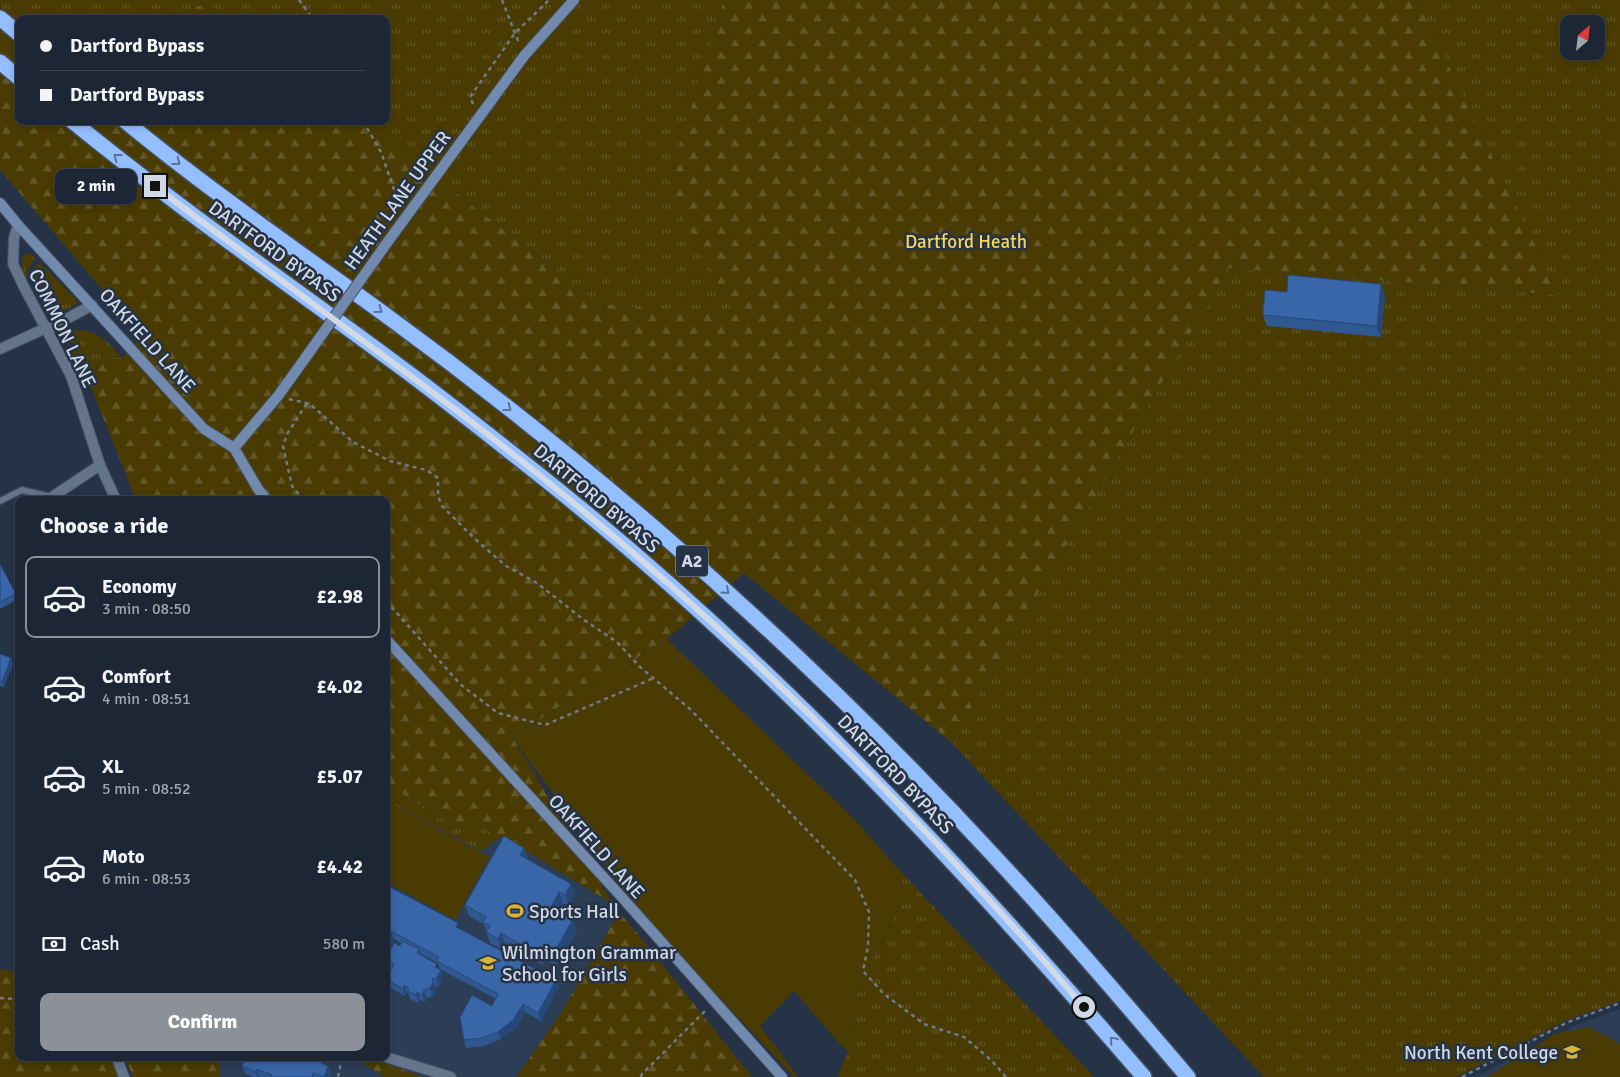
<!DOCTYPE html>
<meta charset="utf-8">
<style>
body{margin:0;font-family:Signika,sans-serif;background:#252e3c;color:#f1f3f6;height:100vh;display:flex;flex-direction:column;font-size:19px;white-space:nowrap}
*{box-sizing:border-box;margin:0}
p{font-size:16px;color:#a0a5ac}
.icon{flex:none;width:28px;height:28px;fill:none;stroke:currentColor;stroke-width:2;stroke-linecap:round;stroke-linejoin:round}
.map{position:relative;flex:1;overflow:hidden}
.sheet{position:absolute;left:15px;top:496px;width:375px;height:565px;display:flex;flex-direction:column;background:#1c2634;border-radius:10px;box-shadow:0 2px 8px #0003,0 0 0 1px #3a434f}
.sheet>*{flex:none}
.guide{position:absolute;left:15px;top:15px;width:375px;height:110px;border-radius:10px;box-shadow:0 2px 8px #0003,0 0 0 1px #3a434f;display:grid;align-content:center;height:110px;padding:0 25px;background:#1c2634}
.needle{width:32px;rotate:28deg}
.fabs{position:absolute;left:1560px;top:15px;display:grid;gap:10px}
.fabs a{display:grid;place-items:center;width:45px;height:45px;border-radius:10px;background:#1c2634;box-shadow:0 2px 8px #0003,0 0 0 1px #3a434f;font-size:25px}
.end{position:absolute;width:22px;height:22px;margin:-11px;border:6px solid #d0d9e5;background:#111;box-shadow:0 0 0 2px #111}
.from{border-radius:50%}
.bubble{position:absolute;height:35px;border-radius:10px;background:#1c2634;box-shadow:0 2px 8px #0003,0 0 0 1px #3a434f;font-size:16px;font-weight:700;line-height:35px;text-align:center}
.guide b{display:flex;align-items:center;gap:18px;height:48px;font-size:19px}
.guide b+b{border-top:1px solid #3a434f}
.guide i{width:12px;height:12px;background:#f1f3f6}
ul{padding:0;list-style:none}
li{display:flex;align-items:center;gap:15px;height:82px;margin:0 10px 8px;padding:0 15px;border:2px solid transparent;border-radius:10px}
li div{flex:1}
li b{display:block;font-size:19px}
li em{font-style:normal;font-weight:700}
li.on{border-color:#8c9099}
li>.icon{width:45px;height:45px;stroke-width:1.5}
h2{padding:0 25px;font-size:22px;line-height:60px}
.pay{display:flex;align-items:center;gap:12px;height:55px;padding:0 25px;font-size:19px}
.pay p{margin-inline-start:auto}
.cta{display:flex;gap:10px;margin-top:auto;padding:10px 25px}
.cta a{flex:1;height:58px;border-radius:10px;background:#8c9099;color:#fff;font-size:20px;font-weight:700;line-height:58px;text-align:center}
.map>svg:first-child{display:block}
.built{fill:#2c3d56}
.grass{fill:url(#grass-tufts);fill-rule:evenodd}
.forest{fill:url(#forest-firs)}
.park{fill:#4a3b02}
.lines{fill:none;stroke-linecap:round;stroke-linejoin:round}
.lane-casing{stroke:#444f60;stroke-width:8}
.street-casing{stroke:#444f60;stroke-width:12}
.secondary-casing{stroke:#444f60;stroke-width:12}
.highway-casing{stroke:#444f60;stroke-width:18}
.path{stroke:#6f7a8a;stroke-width:2.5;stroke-dasharray:4 4;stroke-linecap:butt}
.lane{stroke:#64748a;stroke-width:5.5}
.street{stroke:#64748a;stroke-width:10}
.secondary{stroke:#728aad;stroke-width:10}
.highway{stroke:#94bfff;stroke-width:15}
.secondary-bridge-casing{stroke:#444f60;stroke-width:12;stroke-linecap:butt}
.secondary-bridge{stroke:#728aad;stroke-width:10}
.wall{fill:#305890}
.shaded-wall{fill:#274776}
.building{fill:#3866a8;stroke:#274776}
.oneway{stroke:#587299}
.route{stroke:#d0d9e5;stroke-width:6}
.labels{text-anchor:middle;stroke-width:5;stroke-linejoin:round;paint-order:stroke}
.shield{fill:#263346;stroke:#9da7b5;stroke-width:1}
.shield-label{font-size:18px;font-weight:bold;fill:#d0d9e5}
.street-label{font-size:19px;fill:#d0d9e5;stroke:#263346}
.park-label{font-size:19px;fill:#fad556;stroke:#263346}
.poi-label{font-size:19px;fill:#d0d9e5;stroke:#263346;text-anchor:start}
</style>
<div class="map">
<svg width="1620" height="1077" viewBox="0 0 1620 1077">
<defs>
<pattern id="grass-tufts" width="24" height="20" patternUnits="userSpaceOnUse" patternTransform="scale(1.25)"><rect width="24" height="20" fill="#4a3b02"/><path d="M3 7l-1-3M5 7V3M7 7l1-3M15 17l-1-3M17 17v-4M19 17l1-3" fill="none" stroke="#635727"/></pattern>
<pattern id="forest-firs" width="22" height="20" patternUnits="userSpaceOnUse" patternTransform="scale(1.25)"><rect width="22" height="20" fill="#4a3b02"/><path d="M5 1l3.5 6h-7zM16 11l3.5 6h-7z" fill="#635727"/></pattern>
</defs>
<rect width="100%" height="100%" fill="#263346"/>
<!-- built -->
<g class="built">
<polygon points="386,784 456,826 470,823 501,836 612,904 619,912 561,1013 516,1077 133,1077 125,1058 386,1058"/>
<polygon points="1620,1009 1620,1077 1475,1077 1572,1027"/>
</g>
<!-- grass -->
<g class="grass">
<polygon points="0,0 724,0 668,188 737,317 600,304 362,121 386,121 386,19 229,19 209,3 155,19 19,19 19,58 0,63"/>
<path d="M1417,0H1620V1001L1567,1020L1457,1077H1264L951,742L1229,268L1558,295ZM1569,24H1596V51H1569Z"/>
<path d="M30,253L35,259L29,267L26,279C21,271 21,263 24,255Z"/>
<polygon points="38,264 41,264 76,299 77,304 61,312 59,310 50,314 31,279 34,267"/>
<path d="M75,330C98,330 108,341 122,358L103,359L87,384C78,366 65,350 75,330Z"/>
<polygon points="386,784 456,826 470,823 501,836 482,851 386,800"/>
<polygon points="901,872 1094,1077 837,1077 848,1052 840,1044 852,1030 858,988 904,896"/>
</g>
<!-- forest -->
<g class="forest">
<polygon points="724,0 1417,0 1559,295 1229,268 951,742 744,573 667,639 512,737 613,904 501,836 470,823 456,826 386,784 386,500 136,500 89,382 103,359 122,358 143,334 113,302 0,170 0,63 19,58 19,121 362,121 600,304 736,316 667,188"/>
<polygon points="209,3 229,19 155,19"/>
<polygon points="619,912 642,939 752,1077 516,1077 561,1013"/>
<polygon points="0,969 19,972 19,1058 112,1058 119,1077 0,1077"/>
<polygon points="125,1058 219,1058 220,1077 133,1077"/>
<polygon points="359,1058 383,1063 424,1077 385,1077 367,1066"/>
</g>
<!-- park -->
<g class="park">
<polygon points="667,639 854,819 901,872 904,896 858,988 852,1030 840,1044 794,991 760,1026 798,1077 794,1077 689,965 622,889 512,737"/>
<polygon points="387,801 490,857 455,920 386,882"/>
<polygon points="1588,1027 1616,1041 1620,1045 1620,1077 1487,1077 1555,1034"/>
</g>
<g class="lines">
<!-- lane casing -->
<g class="lane-casing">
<g id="lane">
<polyline points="0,501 22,490 52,497"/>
<polyline points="18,675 19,676"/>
</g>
</g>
<!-- street casing -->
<g class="street-casing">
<g id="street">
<polyline points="18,225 14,238 13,264 25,289 71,376 100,465 116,500"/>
<polyline points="0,349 46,328 52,327 92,305"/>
<polyline points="51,500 52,497 100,465"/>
<polyline points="386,1057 451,1077"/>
<polyline points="117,1058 124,1077"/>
</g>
</g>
<!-- secondary casing -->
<g class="secondary-casing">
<g id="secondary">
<polyline points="0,203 18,225 204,429 234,448 258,489 267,500"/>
<polyline points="389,240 524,56 574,0"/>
<polyline points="234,448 278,396 306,357"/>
<polyline points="386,639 618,893 782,1077"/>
</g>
</g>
<!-- highway casing -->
<g class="highway-casing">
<g id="highway">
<polyline points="0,18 19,34"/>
<polyline points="0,62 19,78"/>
<path d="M72,121C175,205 284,281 391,360C447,401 502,445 557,489C773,663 963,867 1144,1077"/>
<path d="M125,121C210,191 302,254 391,319C480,384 567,453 651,525C771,628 886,739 993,855C1060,927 1124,1002 1188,1077"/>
</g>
</g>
<!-- path -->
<g class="path">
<polyline points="299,0 313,19"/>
<polyline points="502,0 519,43"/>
<polyline points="473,104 470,97 515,33 549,0"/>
<polyline points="363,121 381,152 400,207"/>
<polyline points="289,399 310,404 353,442 390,461 426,470 438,478 438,496 442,506 475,539 506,566 537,583 584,620 617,642 640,667 690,709 855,880 869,912 868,946 863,971 884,994 924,1024 964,1037 991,1060 1006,1077"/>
<polyline points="304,500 292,486 283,446 287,434 307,403"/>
<polyline points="386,601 461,685 498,713 545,725 654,678"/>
<polyline points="0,998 19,999"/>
<polyline points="338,1077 342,1058"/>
<polyline points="641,1077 642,1074 706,1010"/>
<polyline points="1462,1077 1568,1022 1620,1003"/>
</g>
<!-- lane -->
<use href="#lane" class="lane"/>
<!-- street -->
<use href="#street" class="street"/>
<!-- secondary -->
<use href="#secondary" class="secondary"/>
<!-- highway -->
<use href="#highway" class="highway"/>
<!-- secondary-bridge casing -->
<g class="secondary-bridge-casing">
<polyline id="secondary-bridge" points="306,357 389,240"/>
</g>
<!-- secondary-bridge -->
<use href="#secondary-bridge" class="secondary-bridge"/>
</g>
<!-- wall -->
<g class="wall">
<polygon points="1287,292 1385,294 1381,337 1267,326 1263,315"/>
<polygon points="0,564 16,594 18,599 0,609"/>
<polygon points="0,654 11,658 13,664 4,687 0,686"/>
<polygon points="524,848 528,858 528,859 571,884 575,894 569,906 563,903 558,911 577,930 556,966 546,960 543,965 505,943 502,949 490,943 484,924 469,916 465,905"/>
<polygon points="386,885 460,929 556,980 559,987 541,1021 525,1012 516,1028 501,1039 484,1046 466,1048 464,1040 492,1006 496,999 440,969 438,963 421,954 421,956 439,969 443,978 439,987 435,985 436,989 433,996 427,998 425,1002 420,1000 419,1003 410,999 409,994 407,993 405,996 389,987 386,979 391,969 389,968 386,959 400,946 401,943 394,939 388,948 386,947"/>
<polygon points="244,1058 308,1058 328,1066 331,1074 330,1077 253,1077 245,1073 242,1066 244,1059"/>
</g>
<!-- shaded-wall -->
<g class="shaded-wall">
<polygon points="1381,284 1385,294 1381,337 1377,326"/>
<polygon points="11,658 13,664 4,687 2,682"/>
<polygon points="524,848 528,858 524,865 520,855"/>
<polygon points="571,884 575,894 569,906 565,895"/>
<polygon points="559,892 563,903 555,917 551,907"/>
<polygon points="573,919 577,930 556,966 552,956"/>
<polygon points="391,931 394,939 388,948 386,942 386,939"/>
<polygon points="501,933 505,943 502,949 498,939"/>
<polygon points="419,949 422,957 417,953"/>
<polygon points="542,950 546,960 543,965 540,955"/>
<polygon points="441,970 443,978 439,987 436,979"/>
<polygon points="432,978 436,989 433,996 430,988"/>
<polygon points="556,980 559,987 541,1021 538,1013"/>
<polygon points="404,985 407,993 405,996 403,989"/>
<polygon points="424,990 427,998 425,1002 422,995"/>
<polygon points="417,992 420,1000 419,1003 416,995"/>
<polygon points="523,1004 525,1012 516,1028 501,1039 498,1032"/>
<polygon points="328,1066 331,1074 330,1077 324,1077"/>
<polygon points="257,1069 260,1077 258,1077 256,1072"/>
</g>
<!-- building -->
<g class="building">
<polygon points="1288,275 1381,284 1377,326 1263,315 1265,290 1287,292"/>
<polygon points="0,564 16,594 0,602"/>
<polygon points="0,654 11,658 2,682 0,681"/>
<polygon points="504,836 524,848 520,855 571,884 565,895 559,892 551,907 573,919 552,956 542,950 540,955 501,933 498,939 486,932 490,926 483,922 486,917 465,905"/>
<polygon points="386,885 458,923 456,927 556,980 538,1013 523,1004 513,1020 498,1032 482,1038 464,1040 460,1017 472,995 492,1006 498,994 437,961 439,957 391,931 386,939"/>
<polygon points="402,941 419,949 417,953 437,964 435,967 441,970 436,979 432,978 433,981 430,988 424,990 422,995 417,992 416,995 407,991 409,988 404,985 403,989 386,979 394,964 386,960 386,959 394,943 400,946"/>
<polygon points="245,1058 308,1058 317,1061 318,1059 321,1061 321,1063 328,1066 324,1077 313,1073 312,1077 271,1077 272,1075 257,1069 256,1072 242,1066"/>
</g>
<!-- one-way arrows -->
<defs><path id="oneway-chevron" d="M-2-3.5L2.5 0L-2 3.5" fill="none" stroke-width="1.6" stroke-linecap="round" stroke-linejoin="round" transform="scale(1.25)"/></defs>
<g class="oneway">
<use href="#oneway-chevron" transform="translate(117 157) rotate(-143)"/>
<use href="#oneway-chevron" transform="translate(177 162) rotate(37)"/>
<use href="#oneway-chevron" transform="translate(379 310) rotate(36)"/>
<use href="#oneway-chevron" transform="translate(508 408) rotate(38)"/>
<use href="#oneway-chevron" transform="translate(726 591) rotate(42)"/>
<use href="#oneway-chevron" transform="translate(1113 1040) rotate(-131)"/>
</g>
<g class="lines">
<!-- route -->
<path class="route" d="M155,186C289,289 428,384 559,491C750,646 924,821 1084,1007"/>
</g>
<!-- icons -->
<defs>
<g id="stadium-bare" transform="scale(1.35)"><path d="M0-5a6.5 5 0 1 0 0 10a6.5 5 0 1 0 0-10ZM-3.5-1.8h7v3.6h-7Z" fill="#d8b434" stroke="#263346" stroke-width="2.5" paint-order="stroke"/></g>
<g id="school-bare" transform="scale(1.35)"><path d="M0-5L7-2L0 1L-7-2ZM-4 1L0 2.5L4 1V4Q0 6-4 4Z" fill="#d8b434" stroke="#263346" stroke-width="2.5" paint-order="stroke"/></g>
<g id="university-bare" transform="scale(1.35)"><path d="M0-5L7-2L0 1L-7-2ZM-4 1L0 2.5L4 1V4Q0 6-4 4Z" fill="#d8b434" stroke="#263346" stroke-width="2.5" paint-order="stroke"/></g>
</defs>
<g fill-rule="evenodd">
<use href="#stadium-bare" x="515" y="911"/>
<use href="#school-bare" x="488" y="963"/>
<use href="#university-bare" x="1572" y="1052"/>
</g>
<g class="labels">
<!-- shield labels -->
<rect class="shield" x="676" y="545.5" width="32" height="31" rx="4"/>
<g class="shield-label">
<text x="692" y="567">A2</text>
</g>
<!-- street labels -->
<g class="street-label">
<text transform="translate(397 200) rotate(-54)" y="7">HEATH LANE UPPER</text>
<text transform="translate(275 251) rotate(36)" y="7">DARTFORD BYPASS</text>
<text transform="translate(63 328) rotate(64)" y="7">COMMON LANE</text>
<text transform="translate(148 340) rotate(48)" y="7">OAKFIELD LANE</text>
<text transform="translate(597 498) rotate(40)" y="7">DARTFORD BYPASS</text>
<text transform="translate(896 774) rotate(46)" y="7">DARTFORD BYPASS</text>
<text transform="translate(597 846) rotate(48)" y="7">OAKFIELD LANE</text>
</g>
<!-- park labels -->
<g class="park-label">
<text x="966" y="248">Dartford Heath</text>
</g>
<!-- poi labels -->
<g class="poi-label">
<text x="529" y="918">Sports Hall</text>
<text x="502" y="959">Wilmington Grammar<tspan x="502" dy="22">School for Girls</tspan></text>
<text x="1558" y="1059" text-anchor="end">North Kent College</text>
</g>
</g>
</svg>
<div class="fabs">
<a><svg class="needle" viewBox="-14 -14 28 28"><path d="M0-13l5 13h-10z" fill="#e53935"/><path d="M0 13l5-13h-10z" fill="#a0a5ac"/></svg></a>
</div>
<i class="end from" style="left:1084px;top:1007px"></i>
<i class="end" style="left:155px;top:186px"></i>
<div class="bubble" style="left:55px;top:169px;width:82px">2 min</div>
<div class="guide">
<b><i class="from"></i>Dartford Bypass</b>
<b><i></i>Dartford Bypass</b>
</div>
<section class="sheet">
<h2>Choose a ride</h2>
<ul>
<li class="on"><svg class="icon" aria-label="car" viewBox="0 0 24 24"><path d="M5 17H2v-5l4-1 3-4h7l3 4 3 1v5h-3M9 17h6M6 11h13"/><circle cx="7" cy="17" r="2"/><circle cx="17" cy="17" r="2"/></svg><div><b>Economy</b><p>3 min · 08:50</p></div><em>£2.98</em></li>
<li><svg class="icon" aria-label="car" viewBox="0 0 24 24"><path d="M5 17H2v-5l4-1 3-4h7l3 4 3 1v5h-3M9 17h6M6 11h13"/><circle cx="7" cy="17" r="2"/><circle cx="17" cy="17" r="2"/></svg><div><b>Comfort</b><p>4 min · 08:51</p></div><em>£4.02</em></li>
<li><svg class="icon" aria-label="car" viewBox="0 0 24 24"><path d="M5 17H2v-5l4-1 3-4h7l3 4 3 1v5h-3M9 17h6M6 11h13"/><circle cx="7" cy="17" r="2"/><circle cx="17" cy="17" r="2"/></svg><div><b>XL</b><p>5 min · 08:52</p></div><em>£5.07</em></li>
<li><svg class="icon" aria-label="car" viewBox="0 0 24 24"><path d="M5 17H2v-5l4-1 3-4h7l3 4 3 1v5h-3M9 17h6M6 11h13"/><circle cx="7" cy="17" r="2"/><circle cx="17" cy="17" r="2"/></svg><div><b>Moto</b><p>6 min · 08:53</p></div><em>£4.42</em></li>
</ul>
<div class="pay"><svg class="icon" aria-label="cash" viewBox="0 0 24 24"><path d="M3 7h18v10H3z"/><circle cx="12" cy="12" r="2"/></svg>Cash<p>580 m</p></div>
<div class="cta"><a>Confirm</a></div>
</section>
</div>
